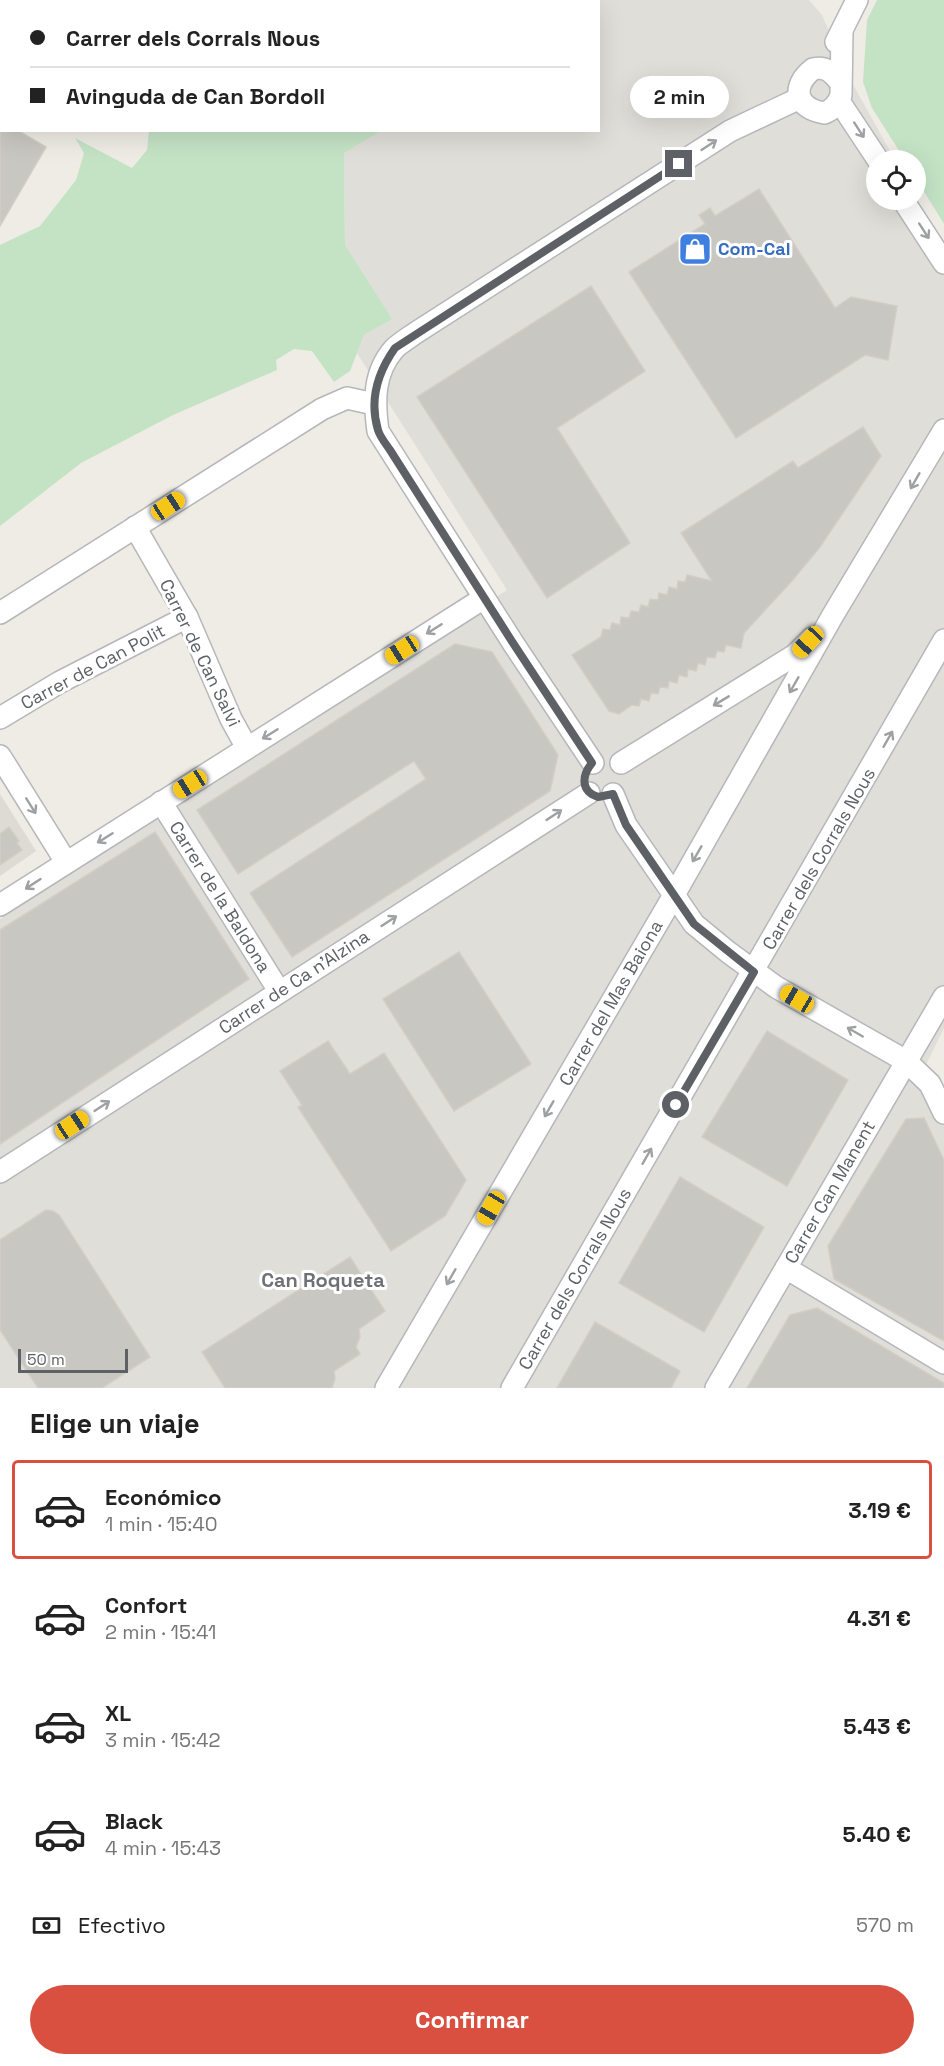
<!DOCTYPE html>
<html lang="es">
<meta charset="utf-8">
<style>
body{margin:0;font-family:"Space Grotesk",sans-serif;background:#f2f2f2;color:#222;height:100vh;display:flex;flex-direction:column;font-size:22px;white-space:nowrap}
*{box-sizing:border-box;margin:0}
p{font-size:20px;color:#767676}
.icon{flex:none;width:33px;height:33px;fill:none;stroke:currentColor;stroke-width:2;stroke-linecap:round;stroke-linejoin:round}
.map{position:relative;height:1388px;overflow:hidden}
.details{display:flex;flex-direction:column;background:#fff;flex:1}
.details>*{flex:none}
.banner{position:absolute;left:0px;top:0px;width:600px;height:132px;box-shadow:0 6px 24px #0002;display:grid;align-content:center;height:132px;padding:0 30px;background:#fff}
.buttons{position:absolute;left:866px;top:150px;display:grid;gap:12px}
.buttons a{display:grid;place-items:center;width:60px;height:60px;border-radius:50%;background:#fff;box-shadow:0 6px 24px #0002;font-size:30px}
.scale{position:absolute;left:18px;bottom:15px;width:110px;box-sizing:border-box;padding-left:6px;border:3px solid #5d6064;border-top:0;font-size:16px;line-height:21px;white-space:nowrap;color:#5d6064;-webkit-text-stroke:4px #fff;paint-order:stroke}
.end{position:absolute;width:27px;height:27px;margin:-14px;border:8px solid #5d6064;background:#fff;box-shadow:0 0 0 3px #fff}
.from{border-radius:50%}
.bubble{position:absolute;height:42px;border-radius:21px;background:#fff;box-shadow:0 6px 24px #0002;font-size:20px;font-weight:600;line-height:42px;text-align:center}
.car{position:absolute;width:18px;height:36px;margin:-18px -9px;border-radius:8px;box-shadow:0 0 4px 2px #0007;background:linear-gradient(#f5c518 24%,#345 0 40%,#f5c518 0 76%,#345 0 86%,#f5c518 0)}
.banner b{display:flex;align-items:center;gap:21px;height:57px;font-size:22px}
.banner b+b{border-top:2px solid #e0e0e0}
.banner i{width:15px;height:15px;background:#222}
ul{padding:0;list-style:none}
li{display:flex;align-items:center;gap:18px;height:99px;margin:0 12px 9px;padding:0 18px;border:3px solid transparent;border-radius:6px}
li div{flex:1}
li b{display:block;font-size:22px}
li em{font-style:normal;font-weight:600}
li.current{border-color:#d95040}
li>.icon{width:54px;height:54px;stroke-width:1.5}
h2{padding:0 30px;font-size:27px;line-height:72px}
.pay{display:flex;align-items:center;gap:15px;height:66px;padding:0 30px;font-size:22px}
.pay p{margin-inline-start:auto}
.action{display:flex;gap:12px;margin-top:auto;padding:12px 30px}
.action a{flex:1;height:69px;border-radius:36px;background:#d95040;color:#fff;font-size:24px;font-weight:600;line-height:69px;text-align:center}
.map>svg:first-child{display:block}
.industrial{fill:#dfded9}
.education{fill:#dddbd3}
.green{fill:#c4e3c5}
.building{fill:#c9c7c2;stroke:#d2cec4;stroke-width:1.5}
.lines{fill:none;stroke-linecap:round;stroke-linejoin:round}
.minor-casing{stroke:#b5b7ba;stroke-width:24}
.minor{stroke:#fff;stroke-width:21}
.oneway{stroke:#9ea0a2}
.route{stroke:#5d6064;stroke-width:8}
.labels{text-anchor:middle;stroke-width:6;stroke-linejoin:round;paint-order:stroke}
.shop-label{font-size:18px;font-weight:bold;fill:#366cbe;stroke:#fff;text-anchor:start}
.street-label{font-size:18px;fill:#5d6064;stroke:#fff}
.neighbourhood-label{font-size:20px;font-weight:bold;fill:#6e7176;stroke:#fff}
</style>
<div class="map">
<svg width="944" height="1388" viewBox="0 0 944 1388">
<rect width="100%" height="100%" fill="#eeece5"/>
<!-- industrial -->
<polygon class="industrial" points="594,0 809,0 822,15 850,79 895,160 876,160 876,200 915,200 915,198 944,250 944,1028 926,1065 944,1106 944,1388 0,1388 0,919 507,590 357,353 364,335 391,319 345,245 344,153 381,131 598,130 598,2 592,1"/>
<!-- education -->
<polygon class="education" points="0,794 36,851 0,876"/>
<!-- green -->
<g class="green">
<polygon points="175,0 594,0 175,1"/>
<polygon points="877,0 944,0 944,224 915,177 915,160 905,160 872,108 863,82 867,20"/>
<polygon points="149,131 381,131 344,153 345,245 392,319 364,335 350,371 334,382 312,351 294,349 276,360 277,370 173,415 81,463 0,526 0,245 40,226 76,180 84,153 75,138 132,168 147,150"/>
</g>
<!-- building -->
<g class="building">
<polygon points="0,130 17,130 46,147 0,226"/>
<polygon points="759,189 835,308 851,297 897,306 888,360 865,355 736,438 629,272 705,224 699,215 710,208 715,216"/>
<polygon points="591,286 645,371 557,428 630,543 547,598 417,397"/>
<polygon points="863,427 881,456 820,547 791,582 744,633 741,648 726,645 724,652 717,651 715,658 707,657 705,665 698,663 696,671 688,669 687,677 679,675 677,683 669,681 668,688 660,687 658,694 651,693 649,701 641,699 639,706 632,705 619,714 609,711 572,655 601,637 603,629 610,630 612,623 620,625 621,617 629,618 631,611 639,612 641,605 648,607 650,599 658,600 659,593 667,595 669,587 677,589 678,581 685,582 687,575 712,581 681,533 793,461 798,468"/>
<polygon points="455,644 492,652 558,755 550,791 292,957 250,893 426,779 414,761 238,874 197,810"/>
<polygon points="9,827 19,841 17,843 22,850 0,865 0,834"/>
<polygon points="155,832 249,979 0,1144 0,930"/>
<polygon points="459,952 531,1064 454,1111 383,999"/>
<polygon points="767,1031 848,1080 787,1186 702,1137"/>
<polygon points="328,1041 350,1074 384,1053 466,1180 445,1216 391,1251 298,1107 302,1105 280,1071"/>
<polygon points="924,1118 944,1160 944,1341 834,1279 828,1246 906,1119"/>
<polygon points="680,1177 764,1227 704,1332 619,1283"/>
<polygon points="46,1210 53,1211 59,1215 150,1357 102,1388 38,1388 0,1330 0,1240"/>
<polygon points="350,1257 385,1311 359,1329 360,1337 356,1347 360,1354 334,1371 335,1379 332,1388 225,1388 202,1352"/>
<polygon points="817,1308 944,1383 944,1388 747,1388 790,1315"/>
<polygon points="595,1322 680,1371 671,1388 557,1388"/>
</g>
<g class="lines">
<!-- minor casing -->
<g class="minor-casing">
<g id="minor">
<polyline points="836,42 857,0"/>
<path d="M840,82C832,72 826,66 813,69C791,86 795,108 824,113C833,110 838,104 841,95L842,31"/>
<polyline points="839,101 878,160"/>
<polyline points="903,200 944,263"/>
<polyline points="135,527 187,617 231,719 247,748"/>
<polyline points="0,613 322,409 347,398 374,404"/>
<polyline points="0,718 60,682 187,617"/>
<polyline points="0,756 66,862"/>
<path d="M593,763L513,643L378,431C374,402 373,373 394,349C400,343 410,337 417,332L730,131L800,98"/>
<polyline points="621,763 795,655 812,638"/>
<polyline points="613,794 626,825 694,924 728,952 776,987 906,1061 930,1084 944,1113"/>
<polyline points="161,802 279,991"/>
<polyline points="0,905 484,598"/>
<polyline points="0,1172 589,793"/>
<polyline points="786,1268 944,1363"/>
<polyline points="386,1388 674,895 833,615 944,430"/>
<polyline points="512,1388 944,640"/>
<polyline points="716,1388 944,997"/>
</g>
</g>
<!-- minor -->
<use href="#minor" class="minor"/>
</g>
<!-- one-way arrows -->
<defs><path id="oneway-shaft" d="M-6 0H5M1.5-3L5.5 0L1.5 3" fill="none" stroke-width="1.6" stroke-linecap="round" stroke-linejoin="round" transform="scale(1.5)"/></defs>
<g class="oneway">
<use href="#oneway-shaft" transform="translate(859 130) rotate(57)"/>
<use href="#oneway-shaft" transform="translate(709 145) rotate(-33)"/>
<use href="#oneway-shaft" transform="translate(924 231) rotate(57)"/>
<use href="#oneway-shaft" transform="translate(915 481) rotate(120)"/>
<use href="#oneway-shaft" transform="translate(434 629) rotate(148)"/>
<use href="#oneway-shaft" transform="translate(794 685) rotate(120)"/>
<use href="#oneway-shaft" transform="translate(721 701) rotate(149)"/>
<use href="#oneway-shaft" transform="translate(270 734) rotate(148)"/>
<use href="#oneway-shaft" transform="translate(888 739) rotate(-60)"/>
<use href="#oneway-shaft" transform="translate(31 806) rotate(58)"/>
<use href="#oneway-shaft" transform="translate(554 815) rotate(-33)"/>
<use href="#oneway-shaft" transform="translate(105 838) rotate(148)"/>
<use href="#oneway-shaft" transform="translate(697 854) rotate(120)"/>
<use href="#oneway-shaft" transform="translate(33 884) rotate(147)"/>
<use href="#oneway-shaft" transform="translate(389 921) rotate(-33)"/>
<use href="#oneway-shaft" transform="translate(855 1032) rotate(-150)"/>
<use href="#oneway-shaft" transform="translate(102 1106) rotate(-33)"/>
<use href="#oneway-shaft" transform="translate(549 1109) rotate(120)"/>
<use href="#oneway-shaft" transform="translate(647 1156) rotate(-60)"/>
<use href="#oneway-shaft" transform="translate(451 1277) rotate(120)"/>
</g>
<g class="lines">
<!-- route -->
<path class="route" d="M676,1105L754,972L694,924L626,825L613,794L598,797C580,791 582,775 592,763L513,643L390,450C386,444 380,437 378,430C369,400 378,372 395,348L679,164"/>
</g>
<!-- icons -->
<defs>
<g id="shop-square" transform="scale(1.725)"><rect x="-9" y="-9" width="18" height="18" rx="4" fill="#3f7fe0" stroke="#fff"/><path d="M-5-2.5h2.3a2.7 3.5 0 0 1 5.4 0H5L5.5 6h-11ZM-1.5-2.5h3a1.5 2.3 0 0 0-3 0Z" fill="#fff"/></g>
</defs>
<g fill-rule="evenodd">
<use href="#shop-square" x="695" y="249"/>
</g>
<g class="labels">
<!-- shop labels -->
<g class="shop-label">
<text x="718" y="255">Com-Cal</text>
</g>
<!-- street labels -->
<g class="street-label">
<text transform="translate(200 653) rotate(64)" y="6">Carrer de Can Salvi</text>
<text transform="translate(93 667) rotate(-28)" y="6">Carrer de Can Polit</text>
<text transform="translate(819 859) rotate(-60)" y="6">Carrer dels Corrals Nous</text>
<text transform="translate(220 897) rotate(58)" y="6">Carrer de la Baldona</text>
<text transform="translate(294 982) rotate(-33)" y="6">Carrer de Ca n'Alzina</text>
<text transform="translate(611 1003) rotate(-60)" y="6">Carrer del Mas Baiona</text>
<text transform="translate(830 1192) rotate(-60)" y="6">Carrer Can Manent</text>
<text transform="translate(575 1279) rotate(-60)" y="6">Carrer dels Corrals Nous</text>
</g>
<!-- neighbourhood labels -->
<g class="neighbourhood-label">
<text x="323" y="1287">Can Roqueta</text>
</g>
</g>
</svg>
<div class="buttons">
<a><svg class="icon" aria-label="locate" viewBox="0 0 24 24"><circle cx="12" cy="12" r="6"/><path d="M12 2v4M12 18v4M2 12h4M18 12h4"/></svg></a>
</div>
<div class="scale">50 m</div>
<i class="end from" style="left:676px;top:1105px"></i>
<i class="end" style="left:679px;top:164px"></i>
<div class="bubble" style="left:630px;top:76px;width:99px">2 min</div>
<i class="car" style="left:168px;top:506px;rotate:57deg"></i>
<i class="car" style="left:808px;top:642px;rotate:223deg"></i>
<i class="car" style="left:402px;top:650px;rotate:238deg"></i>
<i class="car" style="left:190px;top:784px;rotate:238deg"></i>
<i class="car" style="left:797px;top:999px;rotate:300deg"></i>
<i class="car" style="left:72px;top:1125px;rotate:57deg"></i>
<i class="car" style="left:491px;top:1208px;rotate:210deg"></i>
<div class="banner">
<b><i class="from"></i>Carrer dels Corrals Nous</b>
<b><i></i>Avinguda de Can Bordoll</b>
</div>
</div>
<section class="details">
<h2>Elige un viaje</h2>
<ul>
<li class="current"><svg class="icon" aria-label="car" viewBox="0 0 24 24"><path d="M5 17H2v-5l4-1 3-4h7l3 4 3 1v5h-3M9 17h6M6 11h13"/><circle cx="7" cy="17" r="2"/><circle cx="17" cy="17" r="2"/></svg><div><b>Económico</b><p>1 min · 15:40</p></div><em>3.19 €</em></li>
<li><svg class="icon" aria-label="car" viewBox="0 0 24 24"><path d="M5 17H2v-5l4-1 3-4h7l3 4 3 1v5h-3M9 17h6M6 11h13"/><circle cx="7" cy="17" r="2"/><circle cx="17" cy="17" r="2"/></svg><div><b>Confort</b><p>2 min · 15:41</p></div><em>4.31 €</em></li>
<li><svg class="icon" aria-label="car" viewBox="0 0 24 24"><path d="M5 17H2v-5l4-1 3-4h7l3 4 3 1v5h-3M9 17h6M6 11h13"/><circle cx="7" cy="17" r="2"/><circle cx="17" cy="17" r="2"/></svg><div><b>XL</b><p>3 min · 15:42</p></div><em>5.43 €</em></li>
<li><svg class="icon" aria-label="car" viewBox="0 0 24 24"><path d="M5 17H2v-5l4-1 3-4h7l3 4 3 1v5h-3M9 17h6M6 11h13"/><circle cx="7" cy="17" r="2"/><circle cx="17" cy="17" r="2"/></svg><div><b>Black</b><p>4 min · 15:43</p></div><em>5.40 €</em></li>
</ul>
<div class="pay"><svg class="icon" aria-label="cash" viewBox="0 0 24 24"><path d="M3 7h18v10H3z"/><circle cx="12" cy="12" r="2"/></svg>Efectivo<p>570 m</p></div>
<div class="action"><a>Confirmar</a></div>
</section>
